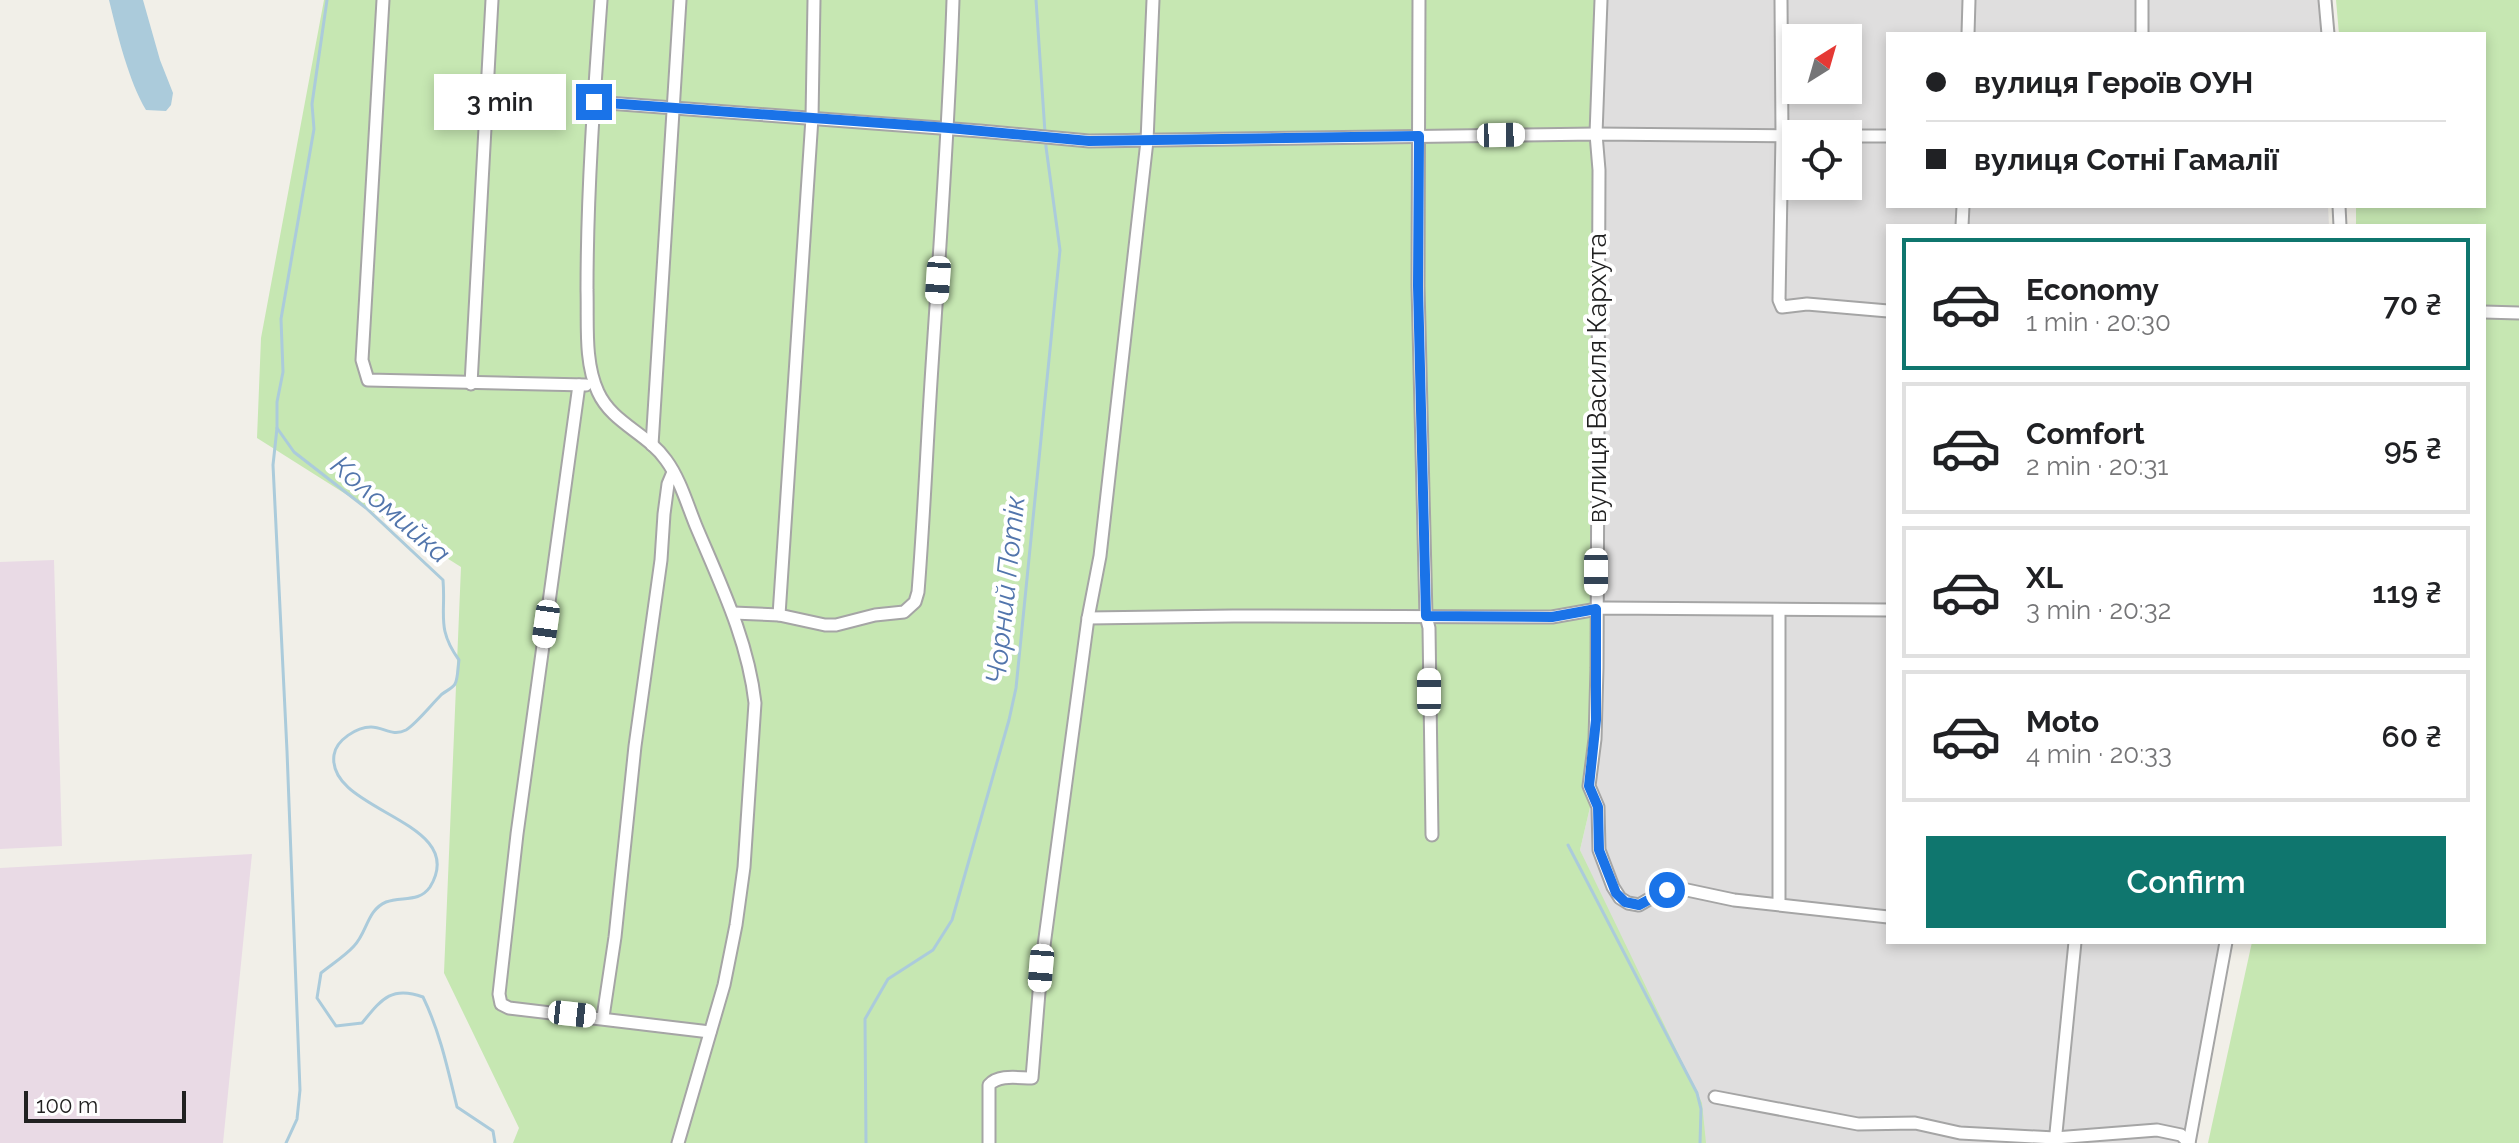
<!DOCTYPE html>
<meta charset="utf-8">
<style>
body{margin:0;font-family:Raleway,sans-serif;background:#f6f6f6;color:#202124;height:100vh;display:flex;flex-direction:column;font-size:30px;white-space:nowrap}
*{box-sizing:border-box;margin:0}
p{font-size:26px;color:#757577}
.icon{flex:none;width:44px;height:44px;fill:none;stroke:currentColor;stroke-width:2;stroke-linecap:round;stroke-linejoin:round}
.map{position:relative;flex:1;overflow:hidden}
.side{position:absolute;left:1886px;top:224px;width:600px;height:720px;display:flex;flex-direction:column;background:#fff;border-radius:0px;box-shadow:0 4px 12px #0003}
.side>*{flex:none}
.banner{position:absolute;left:1886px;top:32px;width:600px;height:176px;border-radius:0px;box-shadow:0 4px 12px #0003;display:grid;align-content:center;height:176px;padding:0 40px;background:#fff}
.needle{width:52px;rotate:37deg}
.controls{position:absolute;left:1782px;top:24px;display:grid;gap:16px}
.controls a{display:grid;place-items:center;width:80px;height:80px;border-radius:0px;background:#fff;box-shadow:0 4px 12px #0003;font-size:40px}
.scale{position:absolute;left:24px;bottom:20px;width:162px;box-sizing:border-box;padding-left:8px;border:4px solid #212121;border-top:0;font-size:22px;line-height:28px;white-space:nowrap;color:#212121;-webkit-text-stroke:6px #fff;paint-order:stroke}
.end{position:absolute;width:36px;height:36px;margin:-18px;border:10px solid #1a73e8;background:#fff;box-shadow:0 0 0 4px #fff}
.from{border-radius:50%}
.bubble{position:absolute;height:56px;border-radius:0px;background:#fff;box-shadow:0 4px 12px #0003;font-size:26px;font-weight:600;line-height:56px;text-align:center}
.car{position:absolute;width:24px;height:48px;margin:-24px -12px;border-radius:10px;box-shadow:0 0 6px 2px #0007;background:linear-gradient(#fff 24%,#345 0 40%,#fff 0 76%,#345 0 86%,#fff 0)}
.banner b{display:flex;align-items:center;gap:28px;height:76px;font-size:30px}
.banner b+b{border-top:2px solid #e0e0e0}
.banner i{width:20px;height:20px;background:#202124}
ul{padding:14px 0 0;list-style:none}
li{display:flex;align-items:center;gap:24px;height:132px;margin:0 16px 12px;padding:0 24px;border:4px solid #e0e0e0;border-radius:0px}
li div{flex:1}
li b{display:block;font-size:30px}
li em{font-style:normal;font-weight:600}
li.on{border-color:#0f766e}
li>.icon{width:72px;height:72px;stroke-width:1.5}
.cta{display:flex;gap:16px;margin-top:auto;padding:16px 40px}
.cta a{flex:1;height:92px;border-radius:0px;background:#0f766e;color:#fff;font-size:32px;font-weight:600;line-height:92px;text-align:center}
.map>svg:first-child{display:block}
.residential{fill:#dfdede;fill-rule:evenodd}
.industrial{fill:#e9dae5}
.grass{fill:#c6e7b2}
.water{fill:#abcbdb}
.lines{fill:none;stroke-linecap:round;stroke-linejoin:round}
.stream{stroke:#abcbdb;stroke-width:3}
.minor-casing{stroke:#a5a5a5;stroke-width:15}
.minor{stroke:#fff;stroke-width:11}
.route{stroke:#1a73e8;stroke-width:10}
.labels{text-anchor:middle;stroke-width:8;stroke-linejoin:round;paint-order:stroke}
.street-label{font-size:26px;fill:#212121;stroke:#fff}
.water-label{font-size:28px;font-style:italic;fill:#5275ac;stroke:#fff}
</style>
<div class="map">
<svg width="2519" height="1143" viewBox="0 0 2519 1143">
<rect width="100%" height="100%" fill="#f1efe8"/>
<!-- residential -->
<path class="residential" d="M1600,0H2319L2321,34H1888V206H2328L2329,226H1888V942H2220L2182,1143H1704L1580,850L1595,786ZM1796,38H1848V90H1796ZM1796,134H1848V186H1796Z"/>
<!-- industrial -->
<g class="industrial">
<polygon points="54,560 62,846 0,849 0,562"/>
<polygon points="252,854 223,1143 0,1143 0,868"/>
</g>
<!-- grass -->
<g class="grass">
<polygon points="324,0 1602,0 1595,786 1580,850 1702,1103 1706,1143 513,1143 519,1128 444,973 461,567 257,438 261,338"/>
<polygon points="2336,0 2519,0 2519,1143 2208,1143 2252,942 2484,942 2484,226 2356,226 2356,206 2484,206 2484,34 2339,34"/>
</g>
<!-- water -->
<path class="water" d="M109,0H143L160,60L173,93L171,105L166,111L146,110C129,82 117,33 109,0Z"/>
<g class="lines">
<!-- stream -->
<g class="stream">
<path d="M327,0L312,104L314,129L281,319L283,372L277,402V428L294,452L366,508L443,580C446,615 436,628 459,660C458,666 458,679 455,684C453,688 444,692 441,695C431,705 416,724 406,730C392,737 384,727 371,727C357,727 336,740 334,755C326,812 471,820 430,887C419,903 401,896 386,902C367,910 367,933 354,946C345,956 332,964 321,973L317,998L336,1026L362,1023C381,1000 391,985 423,997C440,1032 448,1070 457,1107L493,1131L495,1143"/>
<polyline points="277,428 273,465 287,751 300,1090 297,1119 286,1143"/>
<polyline points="1568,845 1697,1093 1701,1109 1700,1143"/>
<polyline points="866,1143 865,1019 888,979 933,950 952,920 1009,720 1016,688 1060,250 1046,147 1036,0"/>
</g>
<!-- minor casing -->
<g class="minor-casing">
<g id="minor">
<polyline points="383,0 362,360 368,380 586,385"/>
<path d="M601,0C594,96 587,193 587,290C588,323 584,362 598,392C612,423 647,433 666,460C680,479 687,504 696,526C720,583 748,640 755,703L744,867L736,925L724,985L678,1143"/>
<polyline points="1419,0 1418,286 1426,616 1429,628 1432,835"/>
<polyline points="1601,0 1596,134 1599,170 1597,668 1595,739 1589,786 1598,807 1599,850 1613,887 1620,898 1628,903 1639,905 1663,891 1687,890 1734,900 1888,917"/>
<polyline points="1781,0 1782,136 1779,300 1782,307 1807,304 1888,311"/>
<polyline points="2142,0 2142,34"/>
<polyline points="2325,0 2328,34"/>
<polyline points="1968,34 1969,0"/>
<polyline points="594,102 980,131 1089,141 1596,134 1796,136"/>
<polyline points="1848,136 1888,136"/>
<polyline points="2339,206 2340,226"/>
<polyline points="1962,226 1963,206"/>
<polyline points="2484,312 2519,313"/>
<polyline points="471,384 492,0"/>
<polyline points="579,385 517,834 499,994 501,1004 509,1008 710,1032"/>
<polyline points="652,445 680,0"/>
<path d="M733,613L779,615L825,625H836L875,615L904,612L915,602L918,592C924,517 927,441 932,366C940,244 949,122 953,0"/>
<polyline points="779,615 812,118 814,0"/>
<polyline points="1088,618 1233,616 1552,617 1603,608 1888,610"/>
<polyline points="1779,904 1779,611"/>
<polyline points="603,1017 615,937 635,746 661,560 664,514 668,484 673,472"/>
<polyline points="1715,1097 1858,1124 1915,1123 1960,1133 2055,1138 2157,1130 2181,1135 2189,1143"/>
<path d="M989,1143V1085C999,1074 1018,1078 1032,1078L1041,968L1088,618L1100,556L1147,141L1153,0"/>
<polyline points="2055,1143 2075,942"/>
<polyline points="2189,1143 2226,942"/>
</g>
</g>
<!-- minor -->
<use href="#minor" class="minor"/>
</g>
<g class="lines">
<!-- route -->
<polyline class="route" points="594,102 949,128 1089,141 1419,136 1418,286 1426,616 1552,617 1596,609 1596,720 1589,786 1598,807 1599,850 1616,893 1625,902 1639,905 1667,890"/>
</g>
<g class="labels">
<!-- street labels -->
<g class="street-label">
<text transform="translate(1597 378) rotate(-90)" y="9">вулиця Василя Кархута</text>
</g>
<!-- water labels -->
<g class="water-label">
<text transform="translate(391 509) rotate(41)" y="10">Коломийка</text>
<text transform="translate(1005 590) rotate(-84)" y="10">Чорний Потік</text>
</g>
</g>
</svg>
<div class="controls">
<a><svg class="needle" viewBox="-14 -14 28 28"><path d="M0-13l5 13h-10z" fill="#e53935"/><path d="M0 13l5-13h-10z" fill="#757577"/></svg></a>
<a><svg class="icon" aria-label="locate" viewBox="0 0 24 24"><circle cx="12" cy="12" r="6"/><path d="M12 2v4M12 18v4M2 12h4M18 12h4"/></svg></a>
</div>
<div class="scale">100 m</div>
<i class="end from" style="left:1667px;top:890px"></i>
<i class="end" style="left:594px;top:102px"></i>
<div class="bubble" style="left:434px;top:74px;width:132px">3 min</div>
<i class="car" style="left:1501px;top:135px;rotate:89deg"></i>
<i class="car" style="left:938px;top:280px;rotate:184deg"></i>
<i class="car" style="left:1596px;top:572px;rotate:180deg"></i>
<i class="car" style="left:546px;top:624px;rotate:188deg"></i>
<i class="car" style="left:1429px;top:692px;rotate:0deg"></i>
<i class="car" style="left:1041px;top:968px;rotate:185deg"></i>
<i class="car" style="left:572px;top:1014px;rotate:96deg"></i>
<div class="banner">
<b><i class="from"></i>вулиця Героїв ОУН</b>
<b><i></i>вулиця Сотні Гамалії</b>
</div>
<section class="side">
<ul>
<li class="on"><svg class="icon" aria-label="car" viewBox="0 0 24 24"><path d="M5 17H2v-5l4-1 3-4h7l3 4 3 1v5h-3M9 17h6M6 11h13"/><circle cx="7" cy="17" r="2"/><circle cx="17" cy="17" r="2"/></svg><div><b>Economy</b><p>1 min · 20:30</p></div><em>70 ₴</em></li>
<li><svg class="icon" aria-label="car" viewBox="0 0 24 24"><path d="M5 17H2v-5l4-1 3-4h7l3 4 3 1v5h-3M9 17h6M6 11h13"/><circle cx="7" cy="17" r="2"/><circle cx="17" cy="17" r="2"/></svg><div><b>Comfort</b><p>2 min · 20:31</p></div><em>95 ₴</em></li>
<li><svg class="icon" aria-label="car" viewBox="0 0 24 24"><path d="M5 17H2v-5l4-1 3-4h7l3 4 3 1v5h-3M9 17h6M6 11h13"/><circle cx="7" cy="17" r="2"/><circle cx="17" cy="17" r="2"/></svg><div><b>XL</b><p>3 min · 20:32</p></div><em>119 ₴</em></li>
<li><svg class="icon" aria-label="car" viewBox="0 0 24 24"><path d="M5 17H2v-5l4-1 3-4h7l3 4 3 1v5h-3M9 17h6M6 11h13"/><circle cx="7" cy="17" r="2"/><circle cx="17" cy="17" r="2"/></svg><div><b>Moto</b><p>4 min · 20:33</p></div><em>60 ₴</em></li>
</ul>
<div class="cta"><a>Confirm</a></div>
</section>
</div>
